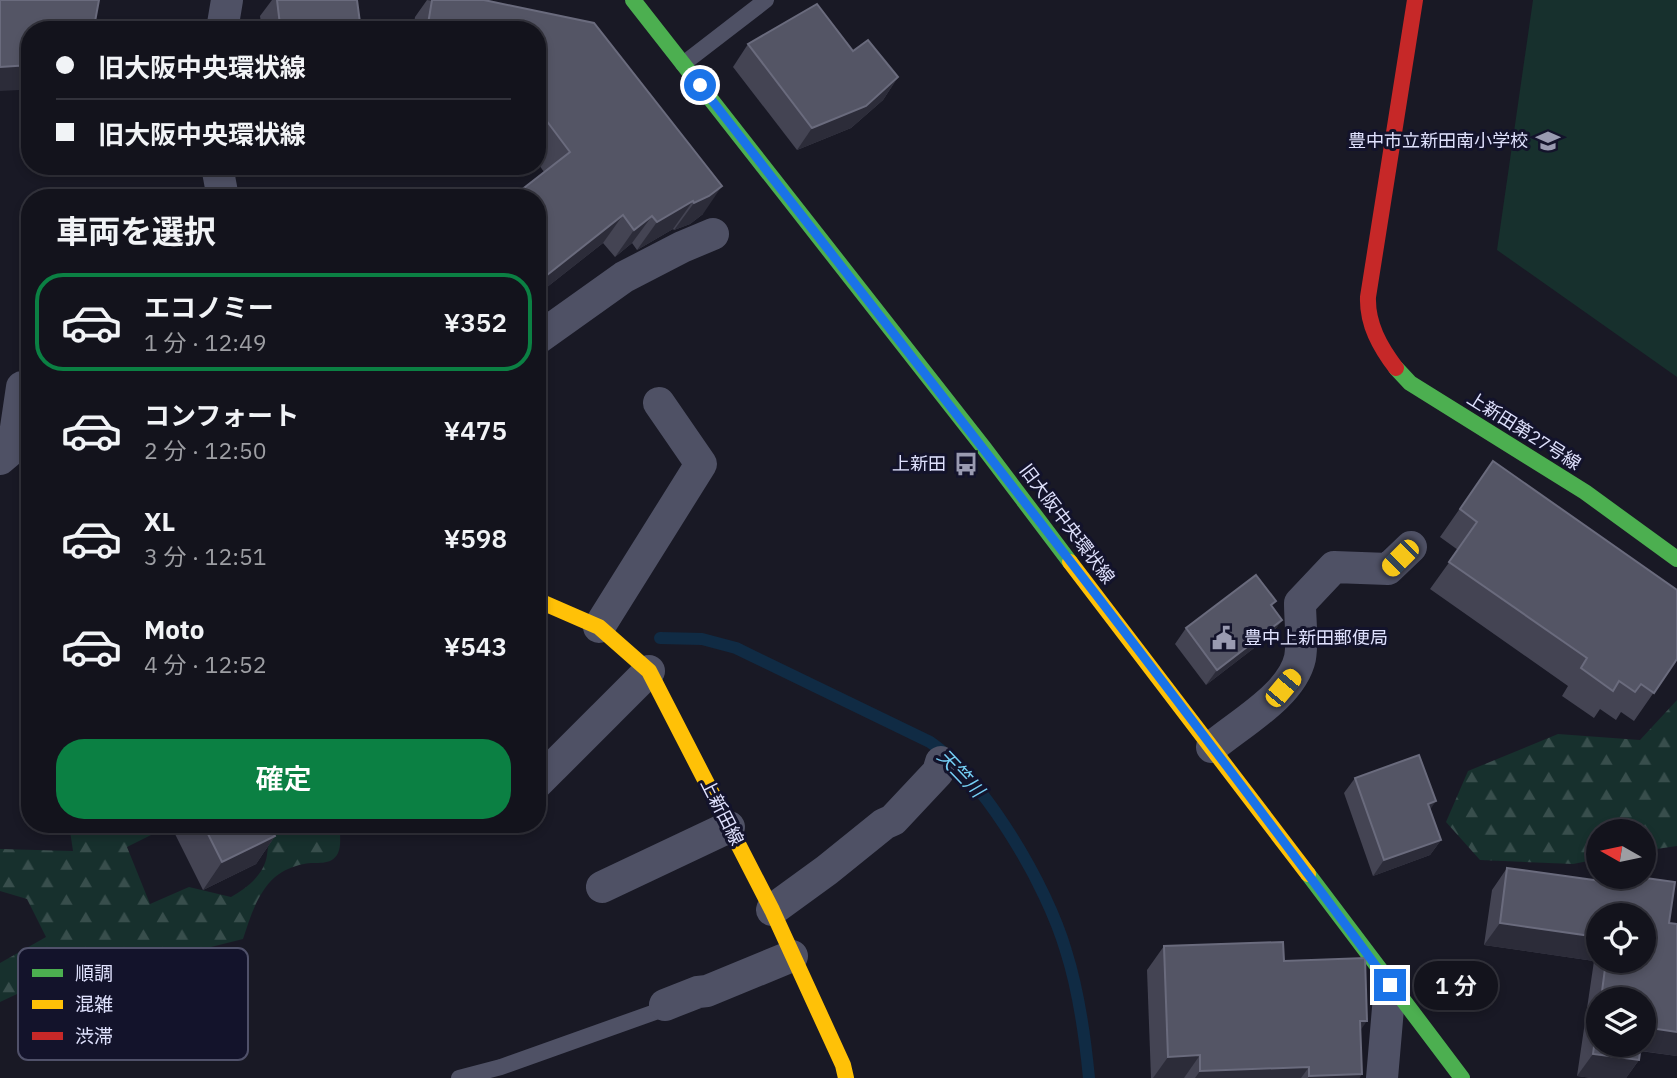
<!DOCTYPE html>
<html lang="ja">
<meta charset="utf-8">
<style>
body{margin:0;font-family:"IBM Plex Sans","Noto Sans JP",sans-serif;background:#202029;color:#f1f3f6;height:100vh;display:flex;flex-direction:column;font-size:26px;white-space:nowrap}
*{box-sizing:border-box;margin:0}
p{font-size:23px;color:#9d9ea3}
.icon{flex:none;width:38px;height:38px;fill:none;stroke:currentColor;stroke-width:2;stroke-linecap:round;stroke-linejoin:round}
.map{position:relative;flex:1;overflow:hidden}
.side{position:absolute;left:21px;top:189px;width:525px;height:644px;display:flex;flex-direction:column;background:#13131c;border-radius:28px;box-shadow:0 4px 10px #0003,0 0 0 2px #32323b}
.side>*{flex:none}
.hud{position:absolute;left:21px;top:21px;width:525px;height:154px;border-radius:28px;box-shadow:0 4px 10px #0003,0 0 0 2px #32323b;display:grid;align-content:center;height:154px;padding:0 35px;background:#13131c}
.needle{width:46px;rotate:279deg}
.controls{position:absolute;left:1586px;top:819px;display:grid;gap:14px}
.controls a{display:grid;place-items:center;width:70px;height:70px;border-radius:50%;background:#13131c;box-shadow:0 4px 10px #0003,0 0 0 2px #32323b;font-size:35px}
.end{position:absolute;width:32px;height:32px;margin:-16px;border:9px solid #1a73e8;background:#fff;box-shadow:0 0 0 4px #fff}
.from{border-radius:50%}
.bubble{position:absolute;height:49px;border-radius:24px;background:#13131c;box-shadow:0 4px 10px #0003,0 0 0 2px #32323b;font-size:23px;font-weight:600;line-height:49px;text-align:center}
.car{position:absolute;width:21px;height:42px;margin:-21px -10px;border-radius:9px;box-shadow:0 0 5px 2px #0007;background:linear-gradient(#f5c518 24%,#345 0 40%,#f5c518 0 76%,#345 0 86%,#f5c518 0)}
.hud b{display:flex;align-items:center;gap:24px;height:66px;font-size:26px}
.hud b+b{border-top:2px solid #32323b}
.hud i{width:18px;height:18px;background:#f1f3f6}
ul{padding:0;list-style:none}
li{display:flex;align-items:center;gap:21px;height:98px;margin:0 14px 10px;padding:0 21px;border:4px solid transparent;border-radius:28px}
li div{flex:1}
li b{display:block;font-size:26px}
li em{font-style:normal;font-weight:600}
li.selected{border-color:#0b8043}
li>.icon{width:63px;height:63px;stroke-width:1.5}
h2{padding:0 35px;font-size:32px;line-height:84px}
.primary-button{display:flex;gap:14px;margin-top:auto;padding:14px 35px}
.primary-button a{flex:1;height:80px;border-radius:28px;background:#0b8043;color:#fff;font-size:28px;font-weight:600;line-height:80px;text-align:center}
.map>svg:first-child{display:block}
.grass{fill:#17302d}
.forest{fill:url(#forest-firs)}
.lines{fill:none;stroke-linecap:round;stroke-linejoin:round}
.stream{stroke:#102b44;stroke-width:12}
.lane{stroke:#4f5165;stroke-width:16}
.street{stroke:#4f5165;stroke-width:32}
.fast{stroke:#4caf50;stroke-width:16}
.slow{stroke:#ffc107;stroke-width:16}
.jam{stroke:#c62828;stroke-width:16}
.wall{fill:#444453;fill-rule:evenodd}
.shaded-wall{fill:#2c2c39}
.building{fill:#545565;stroke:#6a6b7d;stroke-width:2}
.route{stroke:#1a73e8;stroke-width:9}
.labels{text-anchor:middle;stroke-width:6;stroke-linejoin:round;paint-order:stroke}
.poi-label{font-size:18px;fill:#dfe1fd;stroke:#13132b;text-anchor:end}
.street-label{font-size:18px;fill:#dfe1fd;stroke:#13132b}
.water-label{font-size:19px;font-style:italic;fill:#75cff5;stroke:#13132b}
.key{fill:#13132b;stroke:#50516a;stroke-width:2}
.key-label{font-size:19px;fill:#dfe1fd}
</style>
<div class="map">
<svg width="1677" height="1078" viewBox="0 0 1677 1078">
<defs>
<pattern id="forest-firs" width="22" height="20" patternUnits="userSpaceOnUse" patternTransform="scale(1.75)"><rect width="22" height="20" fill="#17302d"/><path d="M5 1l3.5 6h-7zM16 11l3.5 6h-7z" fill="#384e4c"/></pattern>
</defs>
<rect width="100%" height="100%" fill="#191925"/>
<!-- grass -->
<polygon class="grass" points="1533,0 1677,0 1677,377 1497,250"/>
<!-- forest -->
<g class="forest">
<polygon points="1677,700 1677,846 1643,851 1643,831 1598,831 1598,859 1573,864 1480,860 1446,822 1468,771 1558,734 1640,740"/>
<path d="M69,824H166L159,831L127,847L150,904L189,887L231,897C247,888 264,875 267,855C269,842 269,834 279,824H362L340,831C340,838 341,847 338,853C331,867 316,861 304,864C293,866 284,870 275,877C257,893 250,918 243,939L167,958L155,1006L101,1026L95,1023V996L49,979L0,1002V963L46,937L27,899L0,891V849L73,851Z"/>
</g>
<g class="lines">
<!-- stream -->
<path class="stream" d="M660,638L702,639L736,648L930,742C986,781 1047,886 1066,951C1079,992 1085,1036 1089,1078"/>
<!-- lane -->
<g class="lane">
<polyline points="683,64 766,0"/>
<polyline points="459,1078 501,1067 658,1011 665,1005"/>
</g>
<!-- street -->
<g class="street">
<polyline points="222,30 227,0"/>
<polyline points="217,166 223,198"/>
<polyline points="537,339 624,277 682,247 713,234"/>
<polyline points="0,459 13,448 22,387"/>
<polyline points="599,627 701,464 659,403"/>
<path d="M1212,747C1239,724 1292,695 1300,658C1303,641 1300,620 1300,603L1334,567L1388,569L1411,547"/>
<polyline points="537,783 649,671"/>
<polyline points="602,887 729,827"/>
<polyline points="772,910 827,870 884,824 893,820 938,772 941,762"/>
<polyline points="665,1005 698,992 707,991 792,956"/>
<polyline points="1382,1078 1390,985"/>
</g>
<!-- fast -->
<g class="fast">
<polyline points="633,0 984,448 1070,562"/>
<polyline points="1396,368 1410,383 1585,492 1677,559"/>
<polyline points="1308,874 1462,1078"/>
</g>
<!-- slow -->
<g class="slow">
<polyline points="1070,562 1308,874"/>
<polyline points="537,600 599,627 649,671 772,910 843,1065 846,1078"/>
</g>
<!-- jam -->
<path class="jam" d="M1396,368C1380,347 1367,324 1368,297L1415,0"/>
</g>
<!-- wall -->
<g class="wall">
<polygon points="272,0 357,0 361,30 262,30 260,16"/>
<polygon points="427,0 594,23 703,214 690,224 674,230 673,229 637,250 632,243 615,257 603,243 537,295 537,198 544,172 537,162 537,30 413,30 415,17"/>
<polygon points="748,44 853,51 898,77 883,100 851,128 797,150 733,67"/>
<polygon points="1493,461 1677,659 1634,721 1621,712 1616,720 1600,709 1594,718 1562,696 1568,686 1430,589 1458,550 1440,537"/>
<polygon points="1272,607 1282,620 1271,635 1206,685 1175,644 1186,628"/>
<polygon points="1355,778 1430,810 1441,840 1430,855 1373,876 1344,793"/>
<polygon points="170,824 270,824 275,836 256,864 203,890"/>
<path d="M1507,868L1631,886L1638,877L1675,882L1669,923L1677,924V1056L1640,1051L1639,1060L1626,1078H1592L1577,1076L1594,961L1484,945L1492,890ZM1598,915H1643V961H1598ZM1598,999H1643V1045H1598Z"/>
<polygon points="1164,946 1284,961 1360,1030 1362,1074 1359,1078 1151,1078 1147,970"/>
</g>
<!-- shaded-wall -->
<g class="shaded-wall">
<polygon points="30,65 30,86 22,86 19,90 0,91 0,67"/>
<polygon points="898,77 883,100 851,128 797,150 812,128"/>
<polygon points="722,186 703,214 690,224 674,230 694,203"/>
<polygon points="693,201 673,229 637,250 657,222"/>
<polygon points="623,215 603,243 537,295 537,283"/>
<polygon points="652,216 632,243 615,257 634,230"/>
<polygon points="1282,620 1271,635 1206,685 1217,670"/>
<polygon points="1436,801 1425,817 1428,804"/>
<polygon points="275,836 256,864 203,890 222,862"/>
<polygon points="1441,840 1430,855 1373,876 1384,860"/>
<polygon points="1500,923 1598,937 1598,955 1594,961 1484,945"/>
<polygon points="1360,1021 1367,1021 1350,1045"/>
<polygon points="1643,1027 1677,1032 1677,1056 1628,1049 1631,1045 1643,1045"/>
<polygon points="1593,1054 1639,1060 1626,1078 1592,1078 1577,1076"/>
<polygon points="1200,1055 1184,1078 1153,1078 1168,1057"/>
<polygon points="1309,1067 1301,1078 1195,1078 1200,1071"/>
<polygon points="1362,1074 1359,1078 1308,1078 1309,1076"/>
</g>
<!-- building -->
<g class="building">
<polygon points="0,0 99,0 94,27 143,25 143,30 30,30 30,65 0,67"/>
<polygon points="277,0 357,0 361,30 265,30 264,27 280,25"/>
<polygon points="432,0 484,0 594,23 722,186 709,196 694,203 693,201 657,222 652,216 634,230 623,215 537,283 537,198 511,198 570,152 537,108 537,30 427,30"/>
<polygon points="817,4 853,51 868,40 898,77 866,106 812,128 748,44"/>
<polygon points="1493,461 1677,590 1677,659 1654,693 1641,684 1635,692 1619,681 1613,691 1581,668 1587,658 1449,562 1477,522 1460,509"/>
<polygon points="1256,575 1276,601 1271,605 1282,620 1217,670 1186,628"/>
<polygon points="1419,755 1436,801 1428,804 1441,840 1384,860 1355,778"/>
<polygon points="203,824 270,824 275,836 222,862"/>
<polygon points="1507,868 1637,886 1638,877 1675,882 1669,923 1677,924 1677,1032 1643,1027 1643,999 1601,999 1606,961 1643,961 1643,915 1598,915 1598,937 1500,923"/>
<polygon points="1283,942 1284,961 1365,958 1367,1021 1360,1021 1362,1074 1309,1076 1309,1067 1200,1071 1200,1055 1168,1057 1164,946"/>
<polygon points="1598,1019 1598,1045 1641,1045 1639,1060 1593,1054"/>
</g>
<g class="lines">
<!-- route -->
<path class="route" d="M700,85C932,383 1166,680 1390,985"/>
</g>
<!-- icons -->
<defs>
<g id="school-bare" transform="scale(1.89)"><path d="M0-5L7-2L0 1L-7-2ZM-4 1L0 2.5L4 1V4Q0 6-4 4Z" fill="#9a9bb1" stroke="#13132b" stroke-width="2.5" paint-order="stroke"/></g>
<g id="bus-bare" transform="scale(1.89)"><path d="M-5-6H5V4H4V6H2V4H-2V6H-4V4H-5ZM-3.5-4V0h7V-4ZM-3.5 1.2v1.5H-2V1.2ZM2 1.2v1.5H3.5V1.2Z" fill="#9a9bb1" stroke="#13132b" stroke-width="2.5" paint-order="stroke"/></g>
<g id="civic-bare" transform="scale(1.89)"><path d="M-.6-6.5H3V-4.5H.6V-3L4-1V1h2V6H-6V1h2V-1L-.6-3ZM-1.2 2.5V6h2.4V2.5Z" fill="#9a9bb1" stroke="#13132b" stroke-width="2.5" paint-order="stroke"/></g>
</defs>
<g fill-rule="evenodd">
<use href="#school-bare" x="1548" y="141"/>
<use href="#bus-bare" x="966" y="464"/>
<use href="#civic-bare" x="1224" y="638"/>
</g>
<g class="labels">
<!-- poi labels -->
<g class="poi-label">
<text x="1528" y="147">豊中市立新田南小学校</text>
<text x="946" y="470">上新田</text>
<text x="1244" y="644" text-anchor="start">豊中上新田郵便局</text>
</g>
<!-- street labels -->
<g class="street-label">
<text transform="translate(1524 431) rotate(32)" y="6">上新田第27号線</text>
<text transform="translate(1067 524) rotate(53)" y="6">旧大阪中央環状線</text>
<text transform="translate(722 812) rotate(63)" y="6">上新田線</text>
</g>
<!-- water labels -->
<g class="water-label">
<text transform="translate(961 773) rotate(46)" y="7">天竺川</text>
</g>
</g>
<!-- legend -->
<rect x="18" y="948" width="230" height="112" rx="10" class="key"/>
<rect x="32" y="969" width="31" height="8" fill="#4caf50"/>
<rect x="32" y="1000" width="31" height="9" fill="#ffc107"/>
<rect x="32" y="1032" width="31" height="8" fill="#c62828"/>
<g class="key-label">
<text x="75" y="980">順調</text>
<text x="75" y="1011">混雑</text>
<text x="75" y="1043">渋滞</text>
</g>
</svg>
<div class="controls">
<a><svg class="needle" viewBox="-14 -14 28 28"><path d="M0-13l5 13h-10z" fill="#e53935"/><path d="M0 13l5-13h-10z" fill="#9d9ea3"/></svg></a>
<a><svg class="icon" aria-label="locate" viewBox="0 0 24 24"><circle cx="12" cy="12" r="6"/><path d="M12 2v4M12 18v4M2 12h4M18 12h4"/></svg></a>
<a><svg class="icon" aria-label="layers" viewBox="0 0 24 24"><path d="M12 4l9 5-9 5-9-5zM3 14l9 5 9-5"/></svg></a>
</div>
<i class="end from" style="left:700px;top:85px"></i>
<i class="end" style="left:1390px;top:985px"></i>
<div class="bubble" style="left:1414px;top:961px;width:84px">1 分</div>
<i class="car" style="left:1400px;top:558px;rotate:225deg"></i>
<i class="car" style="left:1283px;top:688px;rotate:40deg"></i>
<div class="hud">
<b><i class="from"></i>旧大阪中央環状線</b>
<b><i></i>旧大阪中央環状線</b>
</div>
<section class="side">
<h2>車両を選択</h2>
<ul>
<li class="selected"><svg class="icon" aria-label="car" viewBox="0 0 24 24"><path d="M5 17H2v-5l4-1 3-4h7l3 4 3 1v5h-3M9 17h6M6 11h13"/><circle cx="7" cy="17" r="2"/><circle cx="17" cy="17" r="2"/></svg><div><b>エコノミー</b><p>1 分 · 12:49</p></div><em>¥352</em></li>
<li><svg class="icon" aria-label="car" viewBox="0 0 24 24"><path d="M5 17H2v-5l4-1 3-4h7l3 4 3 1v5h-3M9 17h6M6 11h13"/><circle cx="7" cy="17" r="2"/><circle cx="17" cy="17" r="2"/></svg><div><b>コンフォート</b><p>2 分 · 12:50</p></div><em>¥475</em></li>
<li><svg class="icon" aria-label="car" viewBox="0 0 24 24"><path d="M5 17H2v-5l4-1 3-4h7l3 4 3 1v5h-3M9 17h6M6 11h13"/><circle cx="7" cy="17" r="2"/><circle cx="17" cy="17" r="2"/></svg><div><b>XL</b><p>3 分 · 12:51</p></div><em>¥598</em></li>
<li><svg class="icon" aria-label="car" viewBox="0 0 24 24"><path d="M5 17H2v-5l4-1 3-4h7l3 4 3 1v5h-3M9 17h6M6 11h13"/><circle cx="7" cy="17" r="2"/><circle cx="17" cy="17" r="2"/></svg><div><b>Moto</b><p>4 分 · 12:52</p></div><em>¥543</em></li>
</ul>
<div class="primary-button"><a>確定</a></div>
</section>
</div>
